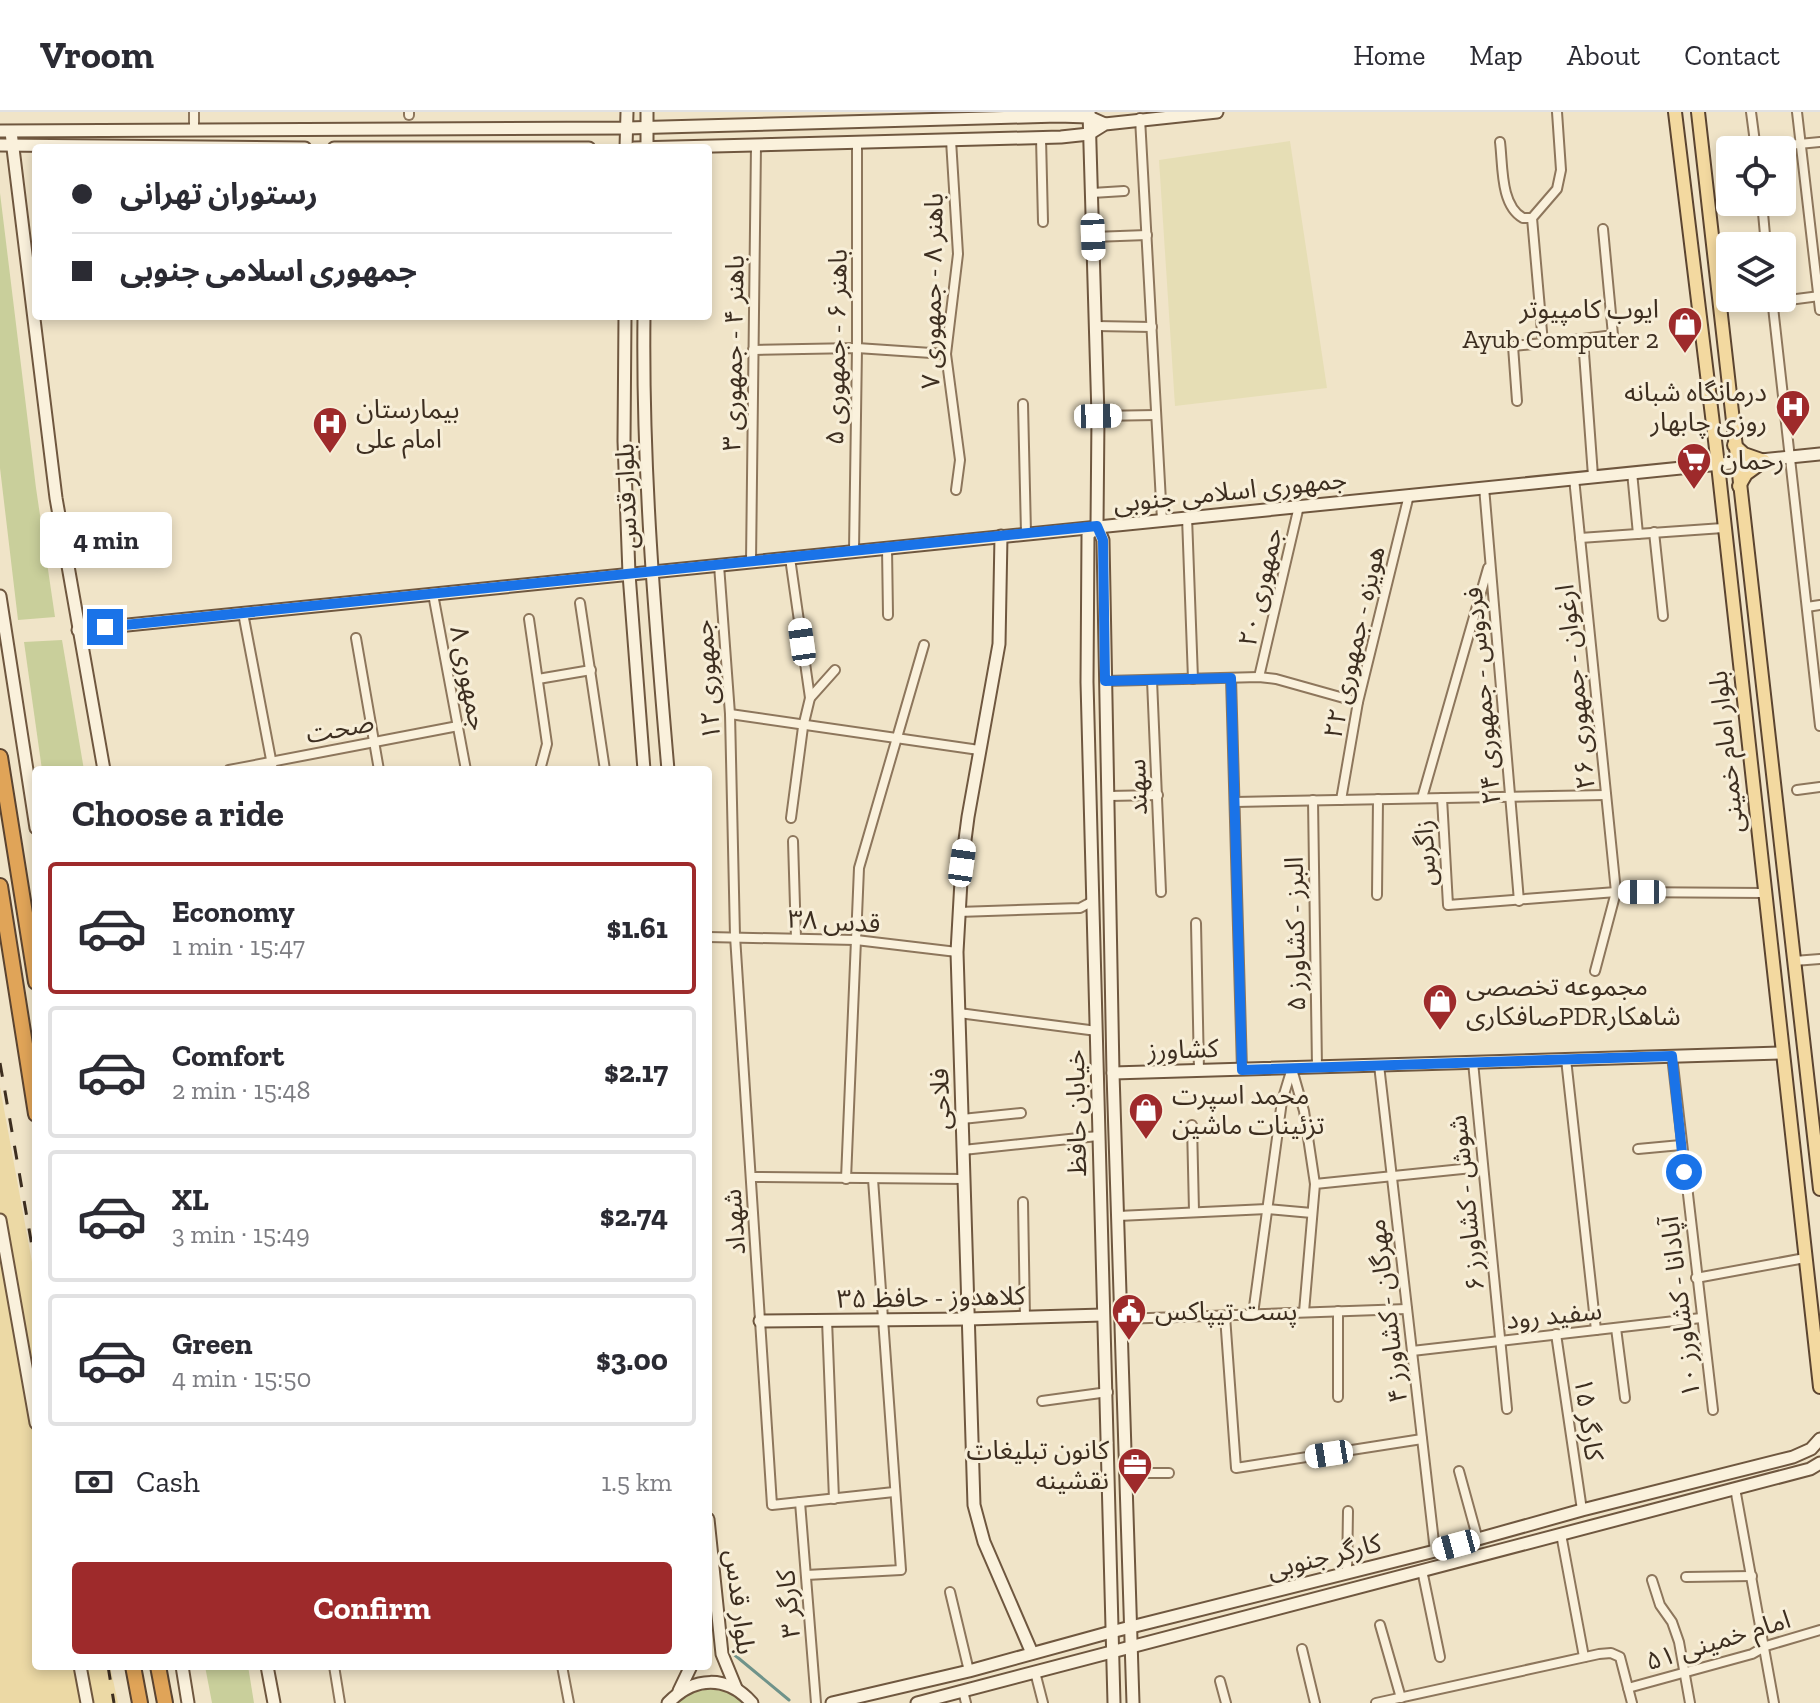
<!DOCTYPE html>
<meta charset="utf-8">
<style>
body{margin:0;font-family:"Zilla Slab","Noto Sans Arabic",serif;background:#f7f7f7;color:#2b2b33;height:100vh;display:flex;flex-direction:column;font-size:30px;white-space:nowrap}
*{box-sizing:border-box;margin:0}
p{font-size:26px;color:#7c7c81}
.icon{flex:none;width:44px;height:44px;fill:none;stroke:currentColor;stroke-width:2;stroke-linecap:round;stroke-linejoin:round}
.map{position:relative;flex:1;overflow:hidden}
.panel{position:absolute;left:32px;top:654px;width:680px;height:904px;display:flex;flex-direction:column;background:#fff;border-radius:8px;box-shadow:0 4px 12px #0003}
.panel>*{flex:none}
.guide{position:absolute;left:32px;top:32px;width:680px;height:176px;border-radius:8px;box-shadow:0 4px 12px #0003;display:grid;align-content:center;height:176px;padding:0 40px;background:#fff}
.tools{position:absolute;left:1716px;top:24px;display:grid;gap:16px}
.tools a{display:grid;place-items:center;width:80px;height:80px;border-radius:8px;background:#fff;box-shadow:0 4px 12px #0003;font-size:40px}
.end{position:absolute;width:36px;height:36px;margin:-18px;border:10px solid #1a73e8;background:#fff;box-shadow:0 0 0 4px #fff}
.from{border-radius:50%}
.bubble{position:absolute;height:56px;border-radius:8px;background:#fff;box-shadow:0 4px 12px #0003;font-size:26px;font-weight:800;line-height:56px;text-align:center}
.car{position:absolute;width:24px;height:48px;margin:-24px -12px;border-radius:10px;box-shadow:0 0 6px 2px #0007;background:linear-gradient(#fff 24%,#345 0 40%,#fff 0 76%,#345 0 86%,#fff 0)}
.guide b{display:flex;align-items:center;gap:28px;height:76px;font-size:30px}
.guide b+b{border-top:2px solid #e1e1e2}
.guide i{width:20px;height:20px;background:#2b2b33}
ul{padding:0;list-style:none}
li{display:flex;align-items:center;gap:24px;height:132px;margin:0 16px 12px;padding:0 24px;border:4px solid #e1e1e2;border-radius:8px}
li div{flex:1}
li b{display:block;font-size:30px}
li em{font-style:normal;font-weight:800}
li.on{border-color:#9e2a2b}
li>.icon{width:72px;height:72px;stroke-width:1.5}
h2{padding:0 40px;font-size:36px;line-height:96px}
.pay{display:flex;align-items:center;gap:20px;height:88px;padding:0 40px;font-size:30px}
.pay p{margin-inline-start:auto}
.cta{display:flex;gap:16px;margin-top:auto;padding:16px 40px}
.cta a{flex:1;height:92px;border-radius:8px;background:#9e2a2b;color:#fff;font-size:32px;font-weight:800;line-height:92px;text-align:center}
header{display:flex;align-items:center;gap:48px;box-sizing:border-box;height:112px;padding:0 40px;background:#fff;border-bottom:2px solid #e1e1e2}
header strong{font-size:38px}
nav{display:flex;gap:44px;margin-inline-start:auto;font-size:28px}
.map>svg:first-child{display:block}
.farmland{fill:#e6deb5}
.green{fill:#c9cf9b}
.sand{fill:#ecd9a5}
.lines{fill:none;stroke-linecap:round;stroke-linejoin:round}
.stream{stroke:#6f938a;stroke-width:3}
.street-casing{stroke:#8d765c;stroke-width:12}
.secondary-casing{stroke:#6f573f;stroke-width:15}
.primary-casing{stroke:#5b4430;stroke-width:16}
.highway-casing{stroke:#5b4430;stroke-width:18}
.street{stroke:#faf1dc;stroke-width:8}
.secondary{stroke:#faf1dc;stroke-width:11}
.primary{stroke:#f3d9a0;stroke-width:12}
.highway{stroke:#e0a458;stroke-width:14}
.rail{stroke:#3d2e20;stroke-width:3;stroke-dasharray:14 14;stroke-linecap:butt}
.route{stroke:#1a73e8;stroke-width:10}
.labels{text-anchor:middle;stroke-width:6;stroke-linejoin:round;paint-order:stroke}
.street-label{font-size:26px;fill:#3d2e20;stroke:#f7eed8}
.poi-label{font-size:26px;fill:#3d2e20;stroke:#f7eed8;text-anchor:start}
</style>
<header>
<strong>Vroom</strong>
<nav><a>Home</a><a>Map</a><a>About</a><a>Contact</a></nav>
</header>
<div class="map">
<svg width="1820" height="1591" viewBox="0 0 1820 1591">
<rect width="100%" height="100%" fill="#f0e4c8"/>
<!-- farmland -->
<polygon class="farmland" points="1290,29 1327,276 1175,294 1159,48"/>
<!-- green -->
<g class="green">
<polygon points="0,81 36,376 55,505 18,508 0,356"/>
<polygon points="62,528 84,658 42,658 24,530"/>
<polygon points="205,1554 248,1554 254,1591 212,1591"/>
<path d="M707,1576C722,1577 732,1581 743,1591H677L692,1580Z"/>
</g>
<!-- sand -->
<polygon class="sand" points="0,975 36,1172 36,1554 110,1554 118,1591 0,1591"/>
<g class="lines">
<!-- stream -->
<polyline class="stream" points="731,1540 789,1588"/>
<!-- street casing -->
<g class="street-casing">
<g id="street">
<polyline points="194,0 194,17"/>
<polyline points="409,0 409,3"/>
<polyline points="1557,0 1561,58 1557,77 1532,106 1543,231 1583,227 1593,364"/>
<polyline points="1751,0 1756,38"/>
<polyline points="1797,0 1820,198"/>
<polyline points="1140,6 1162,408"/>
<polyline points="1041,26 1043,110"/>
<polyline points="951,28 958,142 946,242 960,348 956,378"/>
<path d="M1500,30C1503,53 1500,93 1523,106H1532"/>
<polyline points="1756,36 1820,30"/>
<polyline points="1092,81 1124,79"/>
<polyline points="1762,90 1766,134"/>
<polyline points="1093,125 1147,123"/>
<polyline points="1772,186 1820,614"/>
<polyline points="1773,190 1820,184"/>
<polyline points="1096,214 1152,215"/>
<polyline points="1583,227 1613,223 1603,117"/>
<polyline points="753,238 857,236 946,242"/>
<polyline points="1517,289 1513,234 1543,231"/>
<polyline points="1023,292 1026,421"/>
<polyline points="1098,304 1156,303"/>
<polyline points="1632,360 1638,422"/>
<polyline points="1574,366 1616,780 1595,859"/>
<polyline points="1484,375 1519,789"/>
<polyline points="1187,405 1193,567"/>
<polyline points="1654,420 1663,504"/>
<polyline points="1580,426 1723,416"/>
<polyline points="887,436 888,503"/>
<polyline points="854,439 857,236 857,31"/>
<polyline points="790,446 810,586"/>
<polyline points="751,450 756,33"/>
<polyline points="719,453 730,602 735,824 772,1393 894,1380"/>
<polyline points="433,482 466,658"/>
<polyline points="580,491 605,658"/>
<polyline points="1807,495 1820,493"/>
<polyline points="243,501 273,658"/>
<polyline points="529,507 547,632 540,658"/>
<polyline points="356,526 379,658"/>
<polyline points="1259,565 1299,394"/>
<polyline points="1231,566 1242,958"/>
<polyline points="538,567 591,558"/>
<polyline points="1152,568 1161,780"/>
<polyline points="1105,569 1259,565 1276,567 1358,590"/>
<polyline points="730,602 979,638"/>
<polyline points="229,658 458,614"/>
<polyline points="1797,678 1820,675"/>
<polyline points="1109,684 1158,683"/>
<polyline points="1422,686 1488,456"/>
<polyline points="1442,686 1448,793 1616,780 1764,781"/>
<polyline points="1313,688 1317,955"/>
<polyline points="1341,688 1358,590 1409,383"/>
<polyline points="1235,690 1606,683"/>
<polyline points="791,706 803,615 810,586 835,558"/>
<polyline points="793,729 796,826"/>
<polyline points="1377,783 1378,687"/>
<polyline points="958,800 1080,796 1093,789"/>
<polyline points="1196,811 1199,959"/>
<polyline points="708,825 856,828 957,840"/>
<polyline points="1794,849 1820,847"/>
<polyline points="959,901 1097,919"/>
<polyline points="1672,944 1713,1298"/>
<polyline points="1566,947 1596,1218"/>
<polyline points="1473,950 1507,1297"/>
<polyline points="1379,953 1435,1439"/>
<polyline points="1292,957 1304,999 1315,1072"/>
<polyline points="962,1007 1021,1001"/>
<polyline points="1192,1013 1194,1099"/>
<polyline points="1638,1037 1681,1033"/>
<polyline points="963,1038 1098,1024"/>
<polyline points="751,1065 964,1067"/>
<polyline points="846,1067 859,756 924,533"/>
<polyline points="1023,1090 1025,1206"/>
<polyline points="1118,1104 1267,1097 1312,1101"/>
<polyline points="1696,1166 1805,1146"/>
<polyline points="1304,1200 1315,1072 1482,1055"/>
<polyline points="1253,1202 1282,989 1292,956"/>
<polyline points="1225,1204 1236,1356 1422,1327"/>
<polyline points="1121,1207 1407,1197"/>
<polyline points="827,1208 834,1387"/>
<polyline points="1616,1216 1625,1286"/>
<polyline points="1556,1222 1582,1398"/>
<polyline points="1412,1239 1701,1206"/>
<polyline points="1338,1285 1338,1199"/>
<polyline points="1042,1289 1108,1280"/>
<polyline points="1459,1359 1478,1428"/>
<polyline points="1126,1361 1169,1361"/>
<polyline points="1735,1376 1774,1591"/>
<polyline points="800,1390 816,1591"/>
<polyline points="1561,1422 1584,1545"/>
<polyline points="1422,1458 1440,1545"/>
<polyline points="1347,1461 1348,1399"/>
<polyline points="806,1463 901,1458 873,1067"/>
<polyline points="1686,1465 1752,1464"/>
<polyline points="1652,1468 1660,1493 1672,1510 1679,1530 1690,1591"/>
<polyline points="950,1480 969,1559"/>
<polyline points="1380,1513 1401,1586"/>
<polyline points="1302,1537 1315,1591"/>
<polyline points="334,1554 340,1591"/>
<polyline points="562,1554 569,1591"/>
<polyline points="1035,1560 1043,1591"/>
<polyline points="1220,1569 1226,1591"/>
<polyline points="1628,1576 1752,1542 1766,1534 1820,1518"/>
<polyline points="963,1579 966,1591"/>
<polyline points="1376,1591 1599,1542 1611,1541 1620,1545 1632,1591"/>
</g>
</g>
<!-- secondary casing -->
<g class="secondary-casing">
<g id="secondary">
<polyline points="1089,0 1098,304 1097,414 1103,428 1113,961 1133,1591"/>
<polyline points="0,19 627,16 1058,4 1089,5 1105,12"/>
<polyline points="11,20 56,386 104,658"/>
<polyline points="0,33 305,36"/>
<polyline points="334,36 589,36"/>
<polyline points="626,36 627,0"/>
<polyline points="634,36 1061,25 1089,22 1105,12 1217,0"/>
<polyline points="647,36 647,0"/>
<polyline points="625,204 624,329 629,462 644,658"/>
<path d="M644,204C642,356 655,507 668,658"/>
<polyline points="1096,415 1088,423 1087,570 1114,1591"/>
<polyline points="1001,424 999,532 968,705 962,751 957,840 974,1393 984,1430 1032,1541"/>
<polyline points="0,484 36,716"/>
<polyline points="78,518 1820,342"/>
<polyline points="1113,961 1783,941"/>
<polyline points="0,1108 36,1311"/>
<polyline points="760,1209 968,1207 1103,1203"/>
<polyline points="708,1407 722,1542 736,1576"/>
<polyline points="80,1554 87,1591"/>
<polyline points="182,1554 188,1591"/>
<polyline points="267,1554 274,1591"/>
<polyline points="679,1579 691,1554"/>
<path d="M668,1591C694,1564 727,1563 752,1591"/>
<polyline points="832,1591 969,1559 1111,1520 1435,1439 1582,1398 1793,1345 1811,1337 1820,1327"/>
<polyline points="917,1591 1810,1357 1820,1351"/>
</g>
</g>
<!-- primary casing -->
<g class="primary-casing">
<g id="primary">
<polyline points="1675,0 1718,353 1820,1275"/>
<polyline points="1698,0 1820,1077"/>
<polyline points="1734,333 1744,342 1764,349"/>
<polyline points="1739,374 1746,362 1764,349"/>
</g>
</g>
<!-- highway casing -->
<g class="highway-casing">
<g id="highway">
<polyline points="0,645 36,870"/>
<polyline points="0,774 36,1002"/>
<polyline points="133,1554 140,1591"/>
<polyline points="158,1554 165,1591"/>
</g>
</g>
<!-- street -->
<use href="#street" class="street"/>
<!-- secondary -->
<use href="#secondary" class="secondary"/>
<!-- primary -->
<use href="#primary" class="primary"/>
<!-- highway -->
<use href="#highway" class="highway"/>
<!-- rail -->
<g class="rail">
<polyline points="0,951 36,1157"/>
<polyline points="108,1554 114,1591"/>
</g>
</g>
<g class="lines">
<!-- route -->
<polyline class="route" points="105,515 1097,414 1103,428 1105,569 1231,566 1242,958 1672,944 1684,1060"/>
</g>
<!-- icons -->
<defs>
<g id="shop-pin" transform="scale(1.8)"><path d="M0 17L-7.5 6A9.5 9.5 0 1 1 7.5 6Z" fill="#9e2a2b" stroke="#f7eed8"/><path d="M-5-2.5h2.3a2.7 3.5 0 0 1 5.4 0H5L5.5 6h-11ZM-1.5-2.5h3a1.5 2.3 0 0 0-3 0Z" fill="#fff"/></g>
<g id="hospital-pin" transform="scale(1.8)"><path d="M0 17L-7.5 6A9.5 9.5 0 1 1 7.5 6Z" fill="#9e2a2b" stroke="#f7eed8"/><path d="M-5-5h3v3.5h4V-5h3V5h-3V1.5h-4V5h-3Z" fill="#fff"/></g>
<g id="supermarket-pin" transform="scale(1.8)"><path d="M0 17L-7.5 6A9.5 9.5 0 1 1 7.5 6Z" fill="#9e2a2b" stroke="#f7eed8"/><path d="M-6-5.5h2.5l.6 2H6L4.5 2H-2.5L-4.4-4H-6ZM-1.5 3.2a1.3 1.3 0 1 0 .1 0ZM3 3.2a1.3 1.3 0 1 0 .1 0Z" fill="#fff"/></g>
<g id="civic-pin" transform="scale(1.8)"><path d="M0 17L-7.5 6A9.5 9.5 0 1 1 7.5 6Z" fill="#9e2a2b" stroke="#f7eed8"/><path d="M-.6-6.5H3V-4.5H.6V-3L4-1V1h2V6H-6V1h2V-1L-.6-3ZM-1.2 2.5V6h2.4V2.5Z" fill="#fff"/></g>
<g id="office-pin" transform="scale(1.8)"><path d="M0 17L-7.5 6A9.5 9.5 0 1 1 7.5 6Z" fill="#9e2a2b" stroke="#f7eed8"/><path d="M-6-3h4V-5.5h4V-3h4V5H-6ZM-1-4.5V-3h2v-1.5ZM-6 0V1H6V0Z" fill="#fff"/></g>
</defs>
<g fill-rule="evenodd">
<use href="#shop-pin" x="1685" y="212"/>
<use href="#hospital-pin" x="1793" y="295"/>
<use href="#hospital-pin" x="330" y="312"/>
<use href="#supermarket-pin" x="1694" y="348"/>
<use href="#shop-pin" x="1440" y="889"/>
<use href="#shop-pin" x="1146" y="998"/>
<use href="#civic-pin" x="1129" y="1199"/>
<use href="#office-pin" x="1135" y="1353"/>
</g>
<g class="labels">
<!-- street labels -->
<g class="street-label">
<text transform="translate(932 179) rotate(-89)" y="9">باهنر ۸ - جمهوری ۷</text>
<text transform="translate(836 235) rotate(-89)" y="9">باهنر ۶ - جمهوری ۵</text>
<text transform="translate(733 241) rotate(-89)" y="9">باهنر ۴ - جمهوری ۳</text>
<text transform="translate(1230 379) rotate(-6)" y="9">جمهوری اسلامی جنوبی</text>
<text transform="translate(626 384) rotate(-92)" y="9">بلوار قدس</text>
<text transform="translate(1260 475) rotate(-77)" y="9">جمهوری ۲۰</text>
<text transform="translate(1354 530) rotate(-77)" y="9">هویزه - جمهوری ۲۲</text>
<text transform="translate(469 566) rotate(79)" y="9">جمهوری ۸</text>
<text transform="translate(707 568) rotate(-94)" y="9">جمهوری ۱۲</text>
<text transform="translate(1575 575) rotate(-96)" y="9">ارغوان - جمهوری ۲۶</text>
<text transform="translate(1482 584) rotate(-95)" y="9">فردوس - جمهوری ۲۴</text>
<text transform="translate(340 616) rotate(-11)" y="9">صحت</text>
<text transform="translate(1726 640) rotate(-96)" y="9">بلوار امام خمینی</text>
<text transform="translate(1137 675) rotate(-92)" y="9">سهند</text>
<text transform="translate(1425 741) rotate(-93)" y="9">زاگرس</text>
<text transform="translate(834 809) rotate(3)" y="9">قدس ۳۸</text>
<text transform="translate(1295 822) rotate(-91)" y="9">البرز - کشاورز ۵</text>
<text transform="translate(1183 937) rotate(-2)" y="9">کشاورز</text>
<text transform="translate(940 987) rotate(-92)" y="9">فلاحی</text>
<text transform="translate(1076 1001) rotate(-91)" y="9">خیابان حافظ</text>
<text transform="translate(1466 1091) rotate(-96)" y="9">شوش - کشاورز ۶</text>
<text transform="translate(734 1110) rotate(-94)" y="9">شهداد</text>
<text transform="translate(931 1185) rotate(-1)" y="9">کلاهدوز - حافظ ۳۵</text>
<text transform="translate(1680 1195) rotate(-97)" y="9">آپادانا - کشاورز ۱۰</text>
<text transform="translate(1387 1199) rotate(-97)" y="9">مهرگان - کشاورز ۴</text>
<text transform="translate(1554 1203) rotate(-6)" y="9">سفید رود</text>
<text transform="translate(1589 1307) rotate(82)" y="9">کارگر ۱۵</text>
<text transform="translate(1324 1444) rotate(-14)" y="9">کارگر جنوبی</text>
<text transform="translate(740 1490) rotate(83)" y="9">بلوار قدس</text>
<text transform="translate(788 1492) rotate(-95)" y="9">کارگر ۳</text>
<text transform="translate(1718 1528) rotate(-17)" y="9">امام خمینی ۵۱</text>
</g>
<!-- poi labels -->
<g class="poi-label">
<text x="1659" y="206" text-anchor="end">ایوب کامپیوتر<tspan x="1659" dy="30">Ayub Computer 2</tspan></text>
<text x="1767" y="289" text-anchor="end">درمانگاه شبانه<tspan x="1767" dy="30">روزی چابهار</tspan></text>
<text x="356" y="306">بیمارستان<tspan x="356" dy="30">امام علی</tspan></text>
<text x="1720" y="357">رحمان</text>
<text x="1466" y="883">مجموعه تخصصی<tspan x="1466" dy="30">صافکاریPDRشاهکار</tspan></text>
<text x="1172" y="992">محمد اسپرت<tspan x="1172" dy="30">تزئینات ماشین</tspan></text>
<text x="1155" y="1208">پست تیپاکس</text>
<text x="1109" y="1347" text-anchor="end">کانون تبلیغات<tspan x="1109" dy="30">نقشینه</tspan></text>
</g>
</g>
</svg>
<div class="tools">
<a><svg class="icon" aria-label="locate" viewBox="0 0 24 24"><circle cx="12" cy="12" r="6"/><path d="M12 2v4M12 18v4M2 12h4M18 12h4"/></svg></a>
<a><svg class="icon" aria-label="layers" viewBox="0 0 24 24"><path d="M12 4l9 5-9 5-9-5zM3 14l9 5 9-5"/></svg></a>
</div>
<i class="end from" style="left:1684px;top:1060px"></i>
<i class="end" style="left:105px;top:515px"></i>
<div class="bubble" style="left:40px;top:400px;width:132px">4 min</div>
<i class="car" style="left:1093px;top:125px;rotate:178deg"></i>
<i class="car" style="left:1098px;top:304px;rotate:89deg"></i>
<i class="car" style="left:802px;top:530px;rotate:352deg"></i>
<i class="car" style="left:962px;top:751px;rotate:8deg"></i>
<i class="car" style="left:1642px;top:780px;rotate:270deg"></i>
<i class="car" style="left:1329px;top:1342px;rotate:261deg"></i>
<i class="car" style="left:1456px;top:1433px;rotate:255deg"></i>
<div class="guide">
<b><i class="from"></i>رستوران تهرانی</b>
<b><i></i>جمهوری اسلامی جنوبی</b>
</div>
<section class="panel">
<h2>Choose a ride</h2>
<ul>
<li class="on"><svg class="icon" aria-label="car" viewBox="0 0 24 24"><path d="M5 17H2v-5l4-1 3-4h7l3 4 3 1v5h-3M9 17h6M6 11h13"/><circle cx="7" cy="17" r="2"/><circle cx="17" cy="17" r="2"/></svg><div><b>Economy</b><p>1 min · 15:47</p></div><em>$1.61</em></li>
<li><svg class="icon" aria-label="car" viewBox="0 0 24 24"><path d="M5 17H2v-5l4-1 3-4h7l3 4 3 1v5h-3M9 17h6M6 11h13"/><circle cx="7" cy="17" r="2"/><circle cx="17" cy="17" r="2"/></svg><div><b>Comfort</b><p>2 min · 15:48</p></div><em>$2.17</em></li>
<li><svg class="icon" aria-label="car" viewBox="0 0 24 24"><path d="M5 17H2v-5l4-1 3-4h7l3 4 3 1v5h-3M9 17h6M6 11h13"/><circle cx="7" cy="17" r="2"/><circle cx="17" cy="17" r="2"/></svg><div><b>XL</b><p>3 min · 15:49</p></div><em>$2.74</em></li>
<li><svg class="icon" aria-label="car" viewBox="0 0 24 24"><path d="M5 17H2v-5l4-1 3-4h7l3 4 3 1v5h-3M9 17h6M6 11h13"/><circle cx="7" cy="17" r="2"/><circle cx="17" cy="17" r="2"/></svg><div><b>Green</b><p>4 min · 15:50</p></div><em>$3.00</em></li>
</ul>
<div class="pay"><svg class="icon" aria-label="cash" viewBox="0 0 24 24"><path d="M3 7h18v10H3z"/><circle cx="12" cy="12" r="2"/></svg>Cash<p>1.5 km</p></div>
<div class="cta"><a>Confirm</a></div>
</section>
</div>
